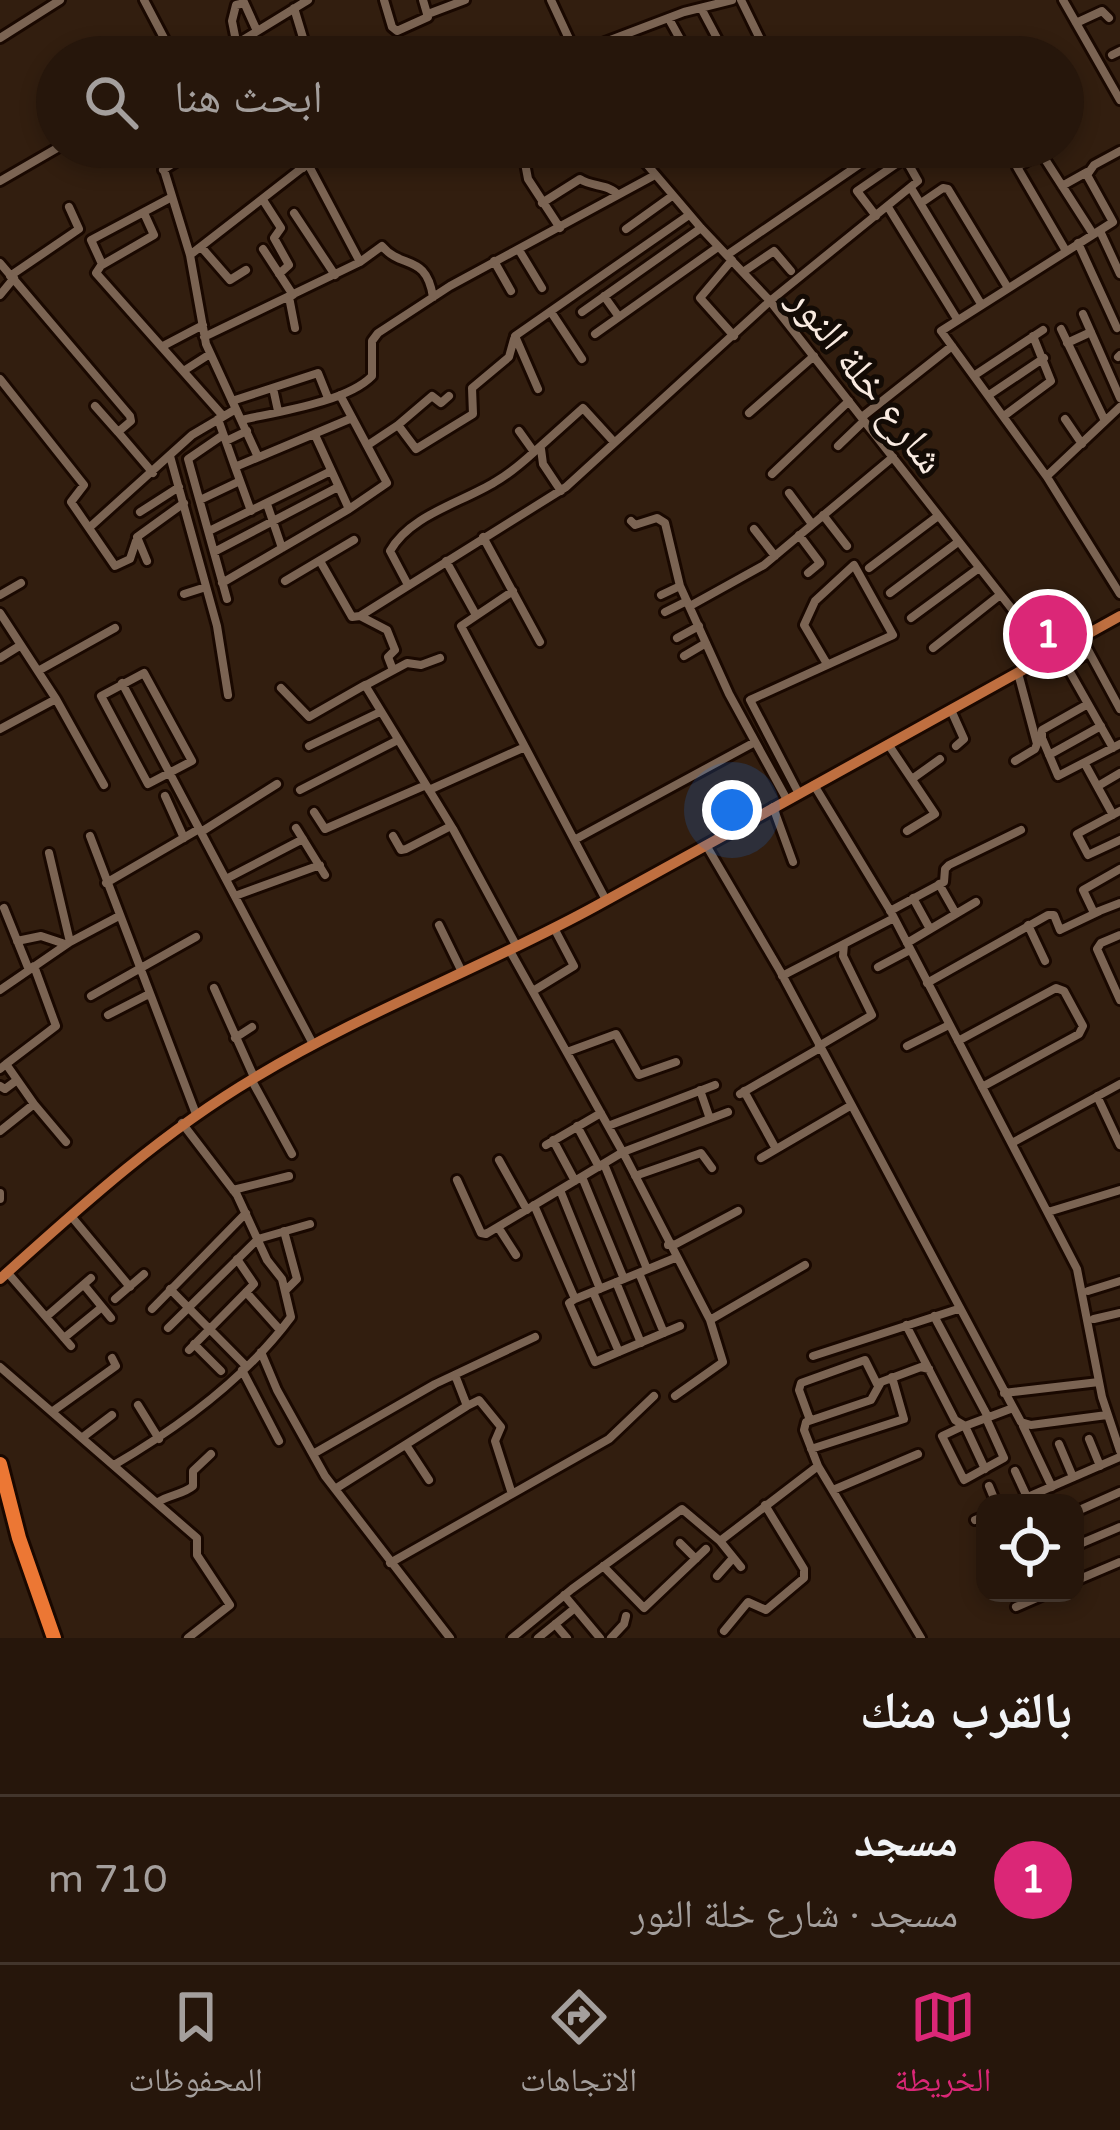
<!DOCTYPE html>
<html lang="ar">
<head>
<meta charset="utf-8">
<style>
  :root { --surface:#26160b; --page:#2e1f14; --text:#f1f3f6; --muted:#a49f9d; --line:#42352c; --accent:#db2777 }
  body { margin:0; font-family:"Varela Round","Noto Naskh Arabic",sans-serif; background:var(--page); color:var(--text); direction:rtl }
  .controls { position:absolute; right:36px; bottom:36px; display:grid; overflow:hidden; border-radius:24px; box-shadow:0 6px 18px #0003 }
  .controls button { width:108px; height:108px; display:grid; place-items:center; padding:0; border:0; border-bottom:3px solid var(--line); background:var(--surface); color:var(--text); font:60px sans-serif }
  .you { position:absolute; left:732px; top:810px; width:42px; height:42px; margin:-30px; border:9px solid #fff; border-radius:50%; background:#1a73e8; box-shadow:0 0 0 18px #1a73e833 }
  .badge { display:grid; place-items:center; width:78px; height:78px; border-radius:50%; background:var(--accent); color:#fff; font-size:39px; font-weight:700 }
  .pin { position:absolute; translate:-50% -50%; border:6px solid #fff; box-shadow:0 3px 12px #0006 }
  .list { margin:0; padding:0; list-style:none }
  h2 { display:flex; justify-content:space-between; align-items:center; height:156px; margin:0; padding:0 48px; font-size:51px }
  h2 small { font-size:39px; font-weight:400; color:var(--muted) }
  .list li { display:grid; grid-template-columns:78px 1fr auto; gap:36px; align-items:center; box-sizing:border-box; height:168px; padding:0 48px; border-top:3px solid var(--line) }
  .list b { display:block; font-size:45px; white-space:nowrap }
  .list p { margin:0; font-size:39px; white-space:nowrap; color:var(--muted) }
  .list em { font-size:39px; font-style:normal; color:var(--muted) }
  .icon { flex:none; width:66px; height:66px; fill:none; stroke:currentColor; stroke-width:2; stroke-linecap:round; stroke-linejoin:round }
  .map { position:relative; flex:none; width:1120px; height:1638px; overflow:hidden; direction:ltr }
  .search { position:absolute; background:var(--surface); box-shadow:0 6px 18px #0003; left:36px; right:36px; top:36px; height:132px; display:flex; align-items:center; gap:30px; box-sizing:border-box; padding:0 42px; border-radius:66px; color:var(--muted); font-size:45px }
  .sheet { height:324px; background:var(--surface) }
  nav { display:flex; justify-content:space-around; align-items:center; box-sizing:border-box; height:168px; border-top:3px solid var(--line); background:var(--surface); font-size:33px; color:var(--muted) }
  nav a { display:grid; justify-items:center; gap:6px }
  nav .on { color:var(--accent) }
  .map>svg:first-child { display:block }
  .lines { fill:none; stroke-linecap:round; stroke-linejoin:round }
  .minor-casing { stroke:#190800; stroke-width:14 }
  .major-casing { stroke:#190800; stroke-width:16 }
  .highway-casing { stroke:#190800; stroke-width:20 }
  .minor { stroke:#7b6453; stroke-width:8 }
  .major { stroke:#bf6f40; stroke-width:10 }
  .highway { stroke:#ec7734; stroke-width:14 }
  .labels { text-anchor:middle; stroke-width:10; stroke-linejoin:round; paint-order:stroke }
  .street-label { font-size:42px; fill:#f8eae0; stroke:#130b05 }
</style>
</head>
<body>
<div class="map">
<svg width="1120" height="1638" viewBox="0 0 1120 1638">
  <rect width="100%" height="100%" fill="#321e0f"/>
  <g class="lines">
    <defs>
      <path id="minor" d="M 144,0 L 174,57
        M 243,0 L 257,31
        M 384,0 L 392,27 L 397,31 L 428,17 L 423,0
        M 551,0 L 577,56
        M 741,0 L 762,43 L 808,57
        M 1063,0 L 1120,100
        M 294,8 L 304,41 L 310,43 L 318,57
        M 701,8 L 727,57
        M 428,14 L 465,0
        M 669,19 L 690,57
        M 1076,23 L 1102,11 L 1109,18
        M 235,36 L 232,21 L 236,5 L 244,3
        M 0,38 L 60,0
        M 93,47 L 103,57
        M 576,53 L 684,12 L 732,0
        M 1112,55 L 1120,51
        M 215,57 L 308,0
        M 54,72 L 57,77
        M 157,147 L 190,255 L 206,344 L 258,457
        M 210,147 L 215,155 L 231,147
        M 255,147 L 279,149 L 303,168
        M 522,147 L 528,179 L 560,228
        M 632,147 L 701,228 L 770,301 L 1048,655
        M 1050,147 L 1017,167 L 1066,251
        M 1120,151 L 1094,165 L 1087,175 L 1113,222 L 941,331 L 1047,477 L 1120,594
        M 1041,153 L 1093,234
        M 163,170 L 199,147
        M 0,181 L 59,147
        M 1062,186 L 1087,172
        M 911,188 L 981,304
        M 172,197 L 91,240 L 102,264 L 96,273 L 223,416
        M 263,200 L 281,228 L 274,238 L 289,265 L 279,274
        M 542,203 L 580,179 C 592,187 609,184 618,195
        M 921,203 L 943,188 L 948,189 L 1008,288
        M 888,207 L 957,319
        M 294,213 L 335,275
        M 626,229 L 672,196
        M 1100,231 L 1120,274
        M 1078,243 L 1117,328
        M 202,248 L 230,280 L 246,270
        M 263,249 L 293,295
        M 519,250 L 542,288
        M 190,255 L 329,147
        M 727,255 L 885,147
        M 732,260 L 700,298 L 734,336
        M 494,261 L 511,291
        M 360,262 L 382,246 C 402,270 426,253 433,297
        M 0,263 L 130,416 L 131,421 L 118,432 L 153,473
        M 102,265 L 154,235 L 144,213
        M 743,272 L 774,251 L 791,271
        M 10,276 L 79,229 L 69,207
        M 0,295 L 14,278
        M 604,296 L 619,317
        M 289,297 L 295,328
        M 551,312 L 582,359
        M 582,312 L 701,228
        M 1083,314 L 1120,398
        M 1061,329 L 1105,421
        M 595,334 L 718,247
        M 204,337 L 360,262 L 308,164
        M 1067,343 L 1091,332
        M 163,346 L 203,325
        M 1118,357 L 1120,355
        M 185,370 L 210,354
        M 975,375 L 1043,330
        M 0,379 L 84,485 L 71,502 L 115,566 L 130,559 L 136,541
        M 273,388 L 278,411
        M 538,389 L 515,336 L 689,215
        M 340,395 L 387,483 L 349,509
        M 989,395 L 1044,358
        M 232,401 L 318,373 L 328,398
        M 95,406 L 118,432
        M 749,413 L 814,356
        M 1004,416 L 1051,381 L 1033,336
        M 862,417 L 952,346
        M 218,419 L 235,467
        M 1065,419 L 1082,444
        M 241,420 C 277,412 347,402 372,376 L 372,341 L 378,333 L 450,286 L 655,175
        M 398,425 L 432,396 L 441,403 L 449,396
        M 223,435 L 188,459 L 227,599
        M 226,441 L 247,431
        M 368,445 L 398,425 L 416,449 L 473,414 L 472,388 L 509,357 L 514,339
        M 838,446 L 864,421
        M 541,449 L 543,464 L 561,491
        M 534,452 L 583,408 L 614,442
        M 170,456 L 217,626 L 228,695
        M 772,474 L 849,401
        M 1047,476 L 1120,407
        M 789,493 L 812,524
        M 200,500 L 240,481
        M 267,504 L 282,548
        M 251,511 L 235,467 L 352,418
        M 140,512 L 179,487
        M 823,515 L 847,546
        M 631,521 L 635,525 L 657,518 L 665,523 L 680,586 L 729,694 L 786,798
        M 90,527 L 192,435 L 236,409
        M 754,529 L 775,556
        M 209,531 L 331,471
        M 799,535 L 820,563 L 808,573
        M 483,537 L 540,642
        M 214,552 L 338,487
        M 147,561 L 137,537 L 184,503
        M 320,561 L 352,617 L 360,616 L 566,487 L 770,301 L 918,181 L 905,158 L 857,191 L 876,216
        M 446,561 L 476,615
        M 869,568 L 938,516
        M 285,581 L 354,540
        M 222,583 L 349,509 L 315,435
        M 408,585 L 390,551 C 410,515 461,503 495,482 C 509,474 522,463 534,452 L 519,431
        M 513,591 L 461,626 L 606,900
        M 890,593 L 958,542
        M 184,594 L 206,587
        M 0,595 L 21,583
        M 661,595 L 680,586
        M 690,606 L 764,565 L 893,457
        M 665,612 L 687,601
        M 0,613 L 56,699 L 104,785
        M 360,616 L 387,630 L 395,650 L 388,657 L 393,670
        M 911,618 L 979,568
        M 1081,637 L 1120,709
        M 677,638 L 699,626
        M 933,648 L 1000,595
        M 684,656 L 706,643
        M 0,658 L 21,645
        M 1066,665 L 1113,748
        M 38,671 L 115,628
        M 1054,672 L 1089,653
        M 144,673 L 192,761 L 148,784 L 101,696 Z
        M 122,683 L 313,1044
        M 366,685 L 407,663 L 421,665 L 440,658
        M 281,688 L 309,717 L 365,685 L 453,829 L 517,947
        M 1088,704 L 1042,730 L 1042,738 L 1058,776 L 1120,744
        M 951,710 L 964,739 L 956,746
        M 0,729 L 56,699
        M 888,744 L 935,814 L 907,831
        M 309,746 L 380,712
        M 1049,755 L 1101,726
        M 1015,761 L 1035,749 L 1037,744 L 1018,673
        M 1085,764 L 1113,815
        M 912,779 L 940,759
        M 814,785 L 891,912 L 1077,1269 L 1102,1397 L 1120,1451
        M 1098,786 L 1120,773
        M 300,790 L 398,740
        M 429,790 L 525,747
        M 798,792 L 750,700 L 893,635 L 854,565 L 815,601 L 804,625 L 827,664
        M 165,796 L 184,838
        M 773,807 L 793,862
        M 1120,811 L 1077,834 L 1088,855 L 1120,840
        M 314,812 L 325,829 L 426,785
        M 296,828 L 325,875
        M 201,832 L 277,784
        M 90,836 L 196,1114
        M 393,836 L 401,850 L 406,849 L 451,826
        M 576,839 L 755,742
        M 706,845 L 780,971 L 1021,1422 L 1031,1425 L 1107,1415
        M 49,853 L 70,942 L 119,916
        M 1120,869 L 1083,890 L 1094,913 L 1120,903
        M 226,879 L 303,839
        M 106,883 L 199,829
        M 939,884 L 956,914
        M 235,896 L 320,865
        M 913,898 L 930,929
        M 4,908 L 29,970
        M 890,911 L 944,882 L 945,869 L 949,865 L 1021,830
        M 439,925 L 462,972
        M 1028,925 L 1045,961
        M 1120,935 L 1101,943 L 1097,949 L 1120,1000
        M 17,941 L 41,936 L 65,944
        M 907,943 L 976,902
        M 510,951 L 626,1158 L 710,1320 L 805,1265
        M 878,967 L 910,950
        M 782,976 L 894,918
        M 927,983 L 1048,915 L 1054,915 L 1060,930 L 1100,911
        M 214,988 L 254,1077
        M 0,990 L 70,942
        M 533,991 L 574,966 L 554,928
        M 91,996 L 196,937
        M 108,1015 L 149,994
        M 235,1038 L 252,1027
        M 958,1041 L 1056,988 L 1064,991 L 1083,1026 L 1079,1034 L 982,1087
        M 819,1046 L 872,1015 L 843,956 L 844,944
        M 907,1046 L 949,1025
        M 567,1052 L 616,1034 L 639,1075 L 676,1062
        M 6,1064 L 56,1026 L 34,966
        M 0,1069 L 6,1064 L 34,1104
        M 251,1079 L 292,1154
        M 0,1086 L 5,1089 L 17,1080
        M 700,1090 L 710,1119
        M 744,1091 L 776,1149
        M 740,1094 L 820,1048
        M 1097,1096 L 1120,1145
        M 577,1126 L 599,1167
        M 608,1126 L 715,1085
        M 0,1131 L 34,1104 L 66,1142
        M 553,1140 L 575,1181
        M 1012,1143 L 1120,1084
        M 546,1145 L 601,1113
        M 761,1158 L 850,1106
        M 499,1160 L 527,1210
        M 604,1164 L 647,1269
        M 635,1176 L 701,1153 L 712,1168
        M 582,1177 L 624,1279
        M 457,1180 L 481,1233 L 486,1234 L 623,1152 L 728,1112
        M 233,1190 L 289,1176
        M 560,1190 L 600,1289
        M 0,1193 L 0,1199
        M 534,1205 L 575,1299 L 675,1258
        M 1048,1212 L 1120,1190
        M 71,1216 L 130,1287
        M 498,1227 L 516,1255
        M 284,1231 L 297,1279 L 285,1291
        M 668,1245 L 676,1244 L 738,1211
        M 7,1272 L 71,1346
        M 639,1273 L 664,1333
        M 616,1282 L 641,1343
        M 84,1285 L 111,1318
        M 170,1289 L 246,1366
        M 1088,1291 L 1120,1281
        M 246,1292 L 280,1330
        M 593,1292 L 619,1352
        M 115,1299 L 144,1274
        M 575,1299 L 569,1303 L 595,1362 L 680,1326
        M 152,1309 L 246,1213
        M 934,1316 L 988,1417
        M 46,1317 L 91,1278
        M 1094,1319 L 1120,1313
        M 906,1325 L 955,1420 L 965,1426 L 985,1469
        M 168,1328 L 258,1239 L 310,1224
        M 64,1338 L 102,1307
        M 194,1344 L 221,1371
        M 189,1350 L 254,1284 L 237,1259
        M 261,1352 L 277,1390 L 325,1476 L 450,1638
        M 813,1356 L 958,1309
        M 0,1367 L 197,1538 L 197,1555 L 230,1605 L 188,1638
        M 242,1370 L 279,1441
        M 1004,1393 L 1099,1382
        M 675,1396 L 723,1362 L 710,1320
        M 138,1405 L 159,1439
        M 467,1406 L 479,1400 L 501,1427 L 495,1441 L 512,1494 L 609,1439 L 654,1396
        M 53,1411 L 116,1366 L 112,1358
        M 810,1420 L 799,1390 L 801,1383 L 865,1360 L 877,1384
        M 965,1426 L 1013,1408
        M 1023,1426 L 1052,1487
        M 961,1427 L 942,1436 L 964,1480 L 1004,1458 L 986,1418
        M 83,1437 L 112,1415
        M 1089,1439 L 1100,1466
        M 1059,1444 L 1073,1477
        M 406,1445 L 429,1480
        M 811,1449 L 904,1419 L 892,1377
        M 313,1454 L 435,1384 L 535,1337
        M 114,1465 C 181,1426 245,1379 291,1317 L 282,1279 L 267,1260 L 237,1195 L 182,1123
        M 818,1466 L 804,1430 L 806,1422 L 871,1400 L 881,1382 L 921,1367 L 929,1369
        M 1015,1471 L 1027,1497
        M 989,1486 L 996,1503
        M 335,1489 L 467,1406 L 455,1375
        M 833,1490 L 918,1454
        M 158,1502 C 169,1495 184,1494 193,1486 L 193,1471 L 211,1454
        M 1014,1503 L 1120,1457
        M 1075,1512 L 1120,1492
        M 975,1520 L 985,1516
        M 720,1541 L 818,1466 L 921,1638
        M 680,1543 L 696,1559
        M 1075,1546 L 1120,1527
        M 390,1563 L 512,1494
        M 603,1566 L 644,1608 L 706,1549
        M 717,1576 L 733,1558
        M 1075,1581 L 1120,1562
        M 564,1595 L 600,1638
        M 1016,1607 L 1048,1593
        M 555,1624 L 567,1638
        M 724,1631 L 748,1602 L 766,1610 L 804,1578 L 804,1569 L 765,1505
        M 512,1638 L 572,1589 L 682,1509 L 720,1541 L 741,1567
        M 538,1638 L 575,1608
        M 611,1638 L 624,1624 L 626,1616"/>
      <path id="major" d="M 0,1279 C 81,1206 161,1133 256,1077 C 365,1011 485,967 596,906 C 771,810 945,713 1120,616"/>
      <path id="highway" d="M 0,1464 L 19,1538 L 54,1638"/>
    </defs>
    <!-- minor casing -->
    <use href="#minor" class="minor-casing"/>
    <!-- major casing -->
    <use href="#major" class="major-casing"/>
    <!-- highway casing -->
    <use href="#highway" class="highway-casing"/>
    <!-- minor -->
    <use href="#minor" class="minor"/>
    <!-- major -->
    <use href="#major" class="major"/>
    <!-- highway -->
    <use href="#highway" class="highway"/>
  </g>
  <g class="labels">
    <!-- street labels -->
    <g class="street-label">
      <text transform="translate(868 379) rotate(52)" y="15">شارع خلة النور</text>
    </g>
  </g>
</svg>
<div class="controls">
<button><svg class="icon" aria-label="locate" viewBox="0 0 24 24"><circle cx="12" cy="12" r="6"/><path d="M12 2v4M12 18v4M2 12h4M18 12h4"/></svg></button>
</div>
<div class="you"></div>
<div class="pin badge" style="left:1048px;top:634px">1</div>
<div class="search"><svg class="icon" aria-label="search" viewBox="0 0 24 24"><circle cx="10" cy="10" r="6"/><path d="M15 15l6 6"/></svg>ابحث هنا</div>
</div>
<section class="sheet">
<h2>بالقرب منك<small></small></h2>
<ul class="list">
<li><span class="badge">1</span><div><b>مسجد</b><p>مسجد · شارع خلة النور</p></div><em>710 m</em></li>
</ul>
</section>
<nav>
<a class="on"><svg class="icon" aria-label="map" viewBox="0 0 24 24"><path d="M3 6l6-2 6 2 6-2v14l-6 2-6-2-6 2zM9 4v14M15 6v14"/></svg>الخريطة</a>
<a><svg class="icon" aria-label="directions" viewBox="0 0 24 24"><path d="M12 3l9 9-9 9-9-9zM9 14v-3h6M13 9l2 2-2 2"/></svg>الاتجاهات</a>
<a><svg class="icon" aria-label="saved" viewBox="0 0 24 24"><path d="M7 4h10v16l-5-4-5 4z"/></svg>المحفوظات</a>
</nav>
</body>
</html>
